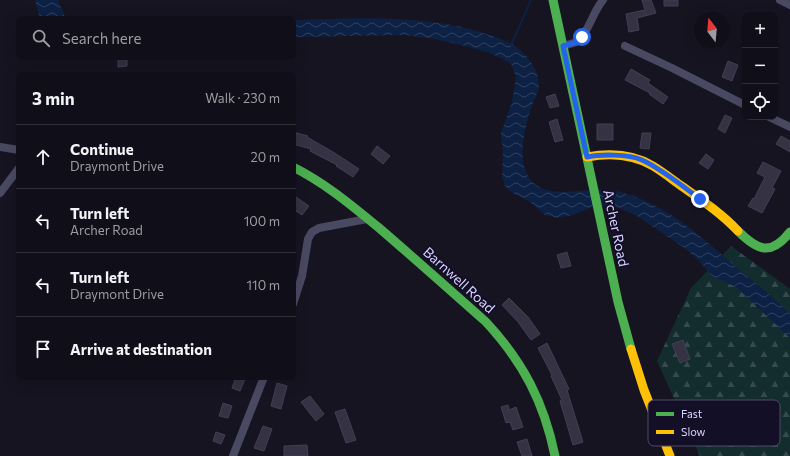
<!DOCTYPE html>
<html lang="en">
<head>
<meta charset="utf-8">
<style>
  :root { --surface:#100f19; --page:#1e1d26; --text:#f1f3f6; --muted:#9c9ca2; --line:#302f38 }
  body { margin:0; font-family:Commissioner,sans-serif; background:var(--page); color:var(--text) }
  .controls { position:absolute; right:12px; top:12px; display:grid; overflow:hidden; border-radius:8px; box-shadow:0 4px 16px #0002 }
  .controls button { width:36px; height:36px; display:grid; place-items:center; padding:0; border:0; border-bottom:1px solid var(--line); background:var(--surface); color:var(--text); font:20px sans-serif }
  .compass { position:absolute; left:694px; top:12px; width:36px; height:36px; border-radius:50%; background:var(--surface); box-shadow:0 4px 16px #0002; rotate:344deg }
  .stop { position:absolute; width:12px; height:12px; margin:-9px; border:3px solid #2563eb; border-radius:50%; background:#fff }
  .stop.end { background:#2563eb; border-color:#fff; box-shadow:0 1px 4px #0008 }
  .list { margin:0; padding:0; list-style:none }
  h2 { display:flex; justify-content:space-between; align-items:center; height:52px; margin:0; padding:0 16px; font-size:17px }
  h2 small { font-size:13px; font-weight:400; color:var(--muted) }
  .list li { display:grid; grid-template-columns:26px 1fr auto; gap:12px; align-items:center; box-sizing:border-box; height:64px; padding:0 16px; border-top:1px solid var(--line) }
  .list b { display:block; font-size:15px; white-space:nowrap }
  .list p { margin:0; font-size:13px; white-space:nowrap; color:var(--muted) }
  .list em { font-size:13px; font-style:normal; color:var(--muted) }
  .icon { flex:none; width:22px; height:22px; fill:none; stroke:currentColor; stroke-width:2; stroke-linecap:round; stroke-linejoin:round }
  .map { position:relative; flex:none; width:790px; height:456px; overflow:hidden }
  .search { position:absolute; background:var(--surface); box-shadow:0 4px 16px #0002; left:16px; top:16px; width:280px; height:44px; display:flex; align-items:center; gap:10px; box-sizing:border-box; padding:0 14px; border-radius:8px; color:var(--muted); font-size:15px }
  .panel { position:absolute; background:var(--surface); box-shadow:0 4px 16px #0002; left:16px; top:72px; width:280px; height:308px; border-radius:8px }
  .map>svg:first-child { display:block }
  .forest { fill:url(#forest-firs) }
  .water { fill:url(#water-waves) }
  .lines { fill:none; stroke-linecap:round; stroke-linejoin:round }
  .stream { stroke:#0d2144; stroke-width:2 }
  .building { fill:#343243; stroke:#433f54 }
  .street { stroke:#4a4962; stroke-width:8 }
  .fast { stroke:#4caf50; stroke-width:9 }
  .slow { stroke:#ffc107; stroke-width:9 }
  .route { stroke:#2563eb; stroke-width:5 }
  .labels { text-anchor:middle; stroke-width:4; stroke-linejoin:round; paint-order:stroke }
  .street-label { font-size:14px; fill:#d9d4ff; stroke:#130f26 }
  .key { fill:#130f26; stroke:#4e4a67; stroke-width:1 }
  .key-label { font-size:11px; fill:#d9d4ff }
</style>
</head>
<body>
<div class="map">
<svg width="790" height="456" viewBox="0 0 790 456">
  <defs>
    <pattern id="forest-firs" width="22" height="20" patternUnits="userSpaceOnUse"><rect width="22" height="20" fill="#132c2d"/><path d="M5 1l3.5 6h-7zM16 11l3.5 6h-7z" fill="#354a4c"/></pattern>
    <pattern id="water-waves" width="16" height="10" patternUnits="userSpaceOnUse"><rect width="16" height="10" fill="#0d2144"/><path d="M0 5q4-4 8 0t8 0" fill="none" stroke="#304060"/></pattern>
  </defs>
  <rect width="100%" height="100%" fill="#161421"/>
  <!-- forest -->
  <path class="forest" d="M 731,246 L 790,289 L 790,456 L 700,456 L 657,361 L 691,288 Z"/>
  <!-- water -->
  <path class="water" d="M 35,0 L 58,0 L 66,19 L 40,19 Z
    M 177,16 L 222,16 L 270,19 L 159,19 Z
    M 366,18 C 409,19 454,21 495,37 C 500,39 507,41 512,44 C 525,52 539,69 539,85 C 539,93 533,101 531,108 C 524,130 514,169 536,185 C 557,200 591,185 616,191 C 664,202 699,235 735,266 C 754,282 773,296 790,314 L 790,338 L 736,287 L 712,276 L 700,262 L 686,249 L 637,216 L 620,208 L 604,206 L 595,206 L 573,215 L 558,218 L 545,215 L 530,202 L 511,192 L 505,186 L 502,177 L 503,153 L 501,133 L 512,102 L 516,77 L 511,64 L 503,59 L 487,52 L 465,46 L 435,39 L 404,35 L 293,37 L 293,20 Z"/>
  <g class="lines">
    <!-- stream -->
    <path class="stream" d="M 511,45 L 531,0"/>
  </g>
  <!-- building -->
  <path class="building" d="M 642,0 L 651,0 L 656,13 L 637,18 L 639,30 L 629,32 L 626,14 L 645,10 Z
    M 664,0 L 678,0 L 678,6 L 664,6 Z
    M 118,57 L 127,57 L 127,66 L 118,67 Z
    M 728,61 L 738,65 L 732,81 L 722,77 Z
    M 631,69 L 650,80 L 648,83 L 668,97 L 663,104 L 649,94 L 650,93 L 625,80 Z
    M 555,94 L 559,106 L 550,108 L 546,97 Z
    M 725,115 L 732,118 L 725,133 L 718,129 Z
    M 557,119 L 563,140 L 555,142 L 549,122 Z
    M 597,124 L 613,124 L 613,140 L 597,140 Z
    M 293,132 L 308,136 L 307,137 L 333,152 L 359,169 L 353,177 L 336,166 L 337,165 L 310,151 L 311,149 L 293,144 Z
    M 642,133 L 651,133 L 649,149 L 640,148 Z
    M 781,136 L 790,141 L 790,152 L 776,144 Z
    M 377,146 L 390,156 L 383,164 L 371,154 Z
    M 706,154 L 714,160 L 708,169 L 699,163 Z
    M 763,162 L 781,171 L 772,188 L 775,189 L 762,213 L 748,206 L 753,198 L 754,199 L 765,177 L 757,173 Z
    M 293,195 L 309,206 L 302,215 L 293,209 Z
    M 567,252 L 571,266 L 561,268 L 557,255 Z
    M 509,298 L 528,317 L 540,334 L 531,340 L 518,322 L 502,305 Z
    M 683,340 L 690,359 L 680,363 L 672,344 Z
    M 547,343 L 569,389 L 567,390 L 583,442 L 573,445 L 560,401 L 562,400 L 551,376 L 552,375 L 538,348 Z
    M 236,377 L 245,379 L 240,391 L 232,388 Z
    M 277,383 L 287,386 L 281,409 L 271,406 Z
    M 310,396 L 324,414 L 316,421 L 301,402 Z
    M 223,403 L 232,406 L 228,418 L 219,416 Z
    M 508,405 L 509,410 L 516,407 L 523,427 L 513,430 L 510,422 L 506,423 L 501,407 Z
    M 345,409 L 356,440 L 346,443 L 335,412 Z
    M 263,426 L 272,429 L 264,451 L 254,448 Z
    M 216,432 L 225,435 L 221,444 L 213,441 Z
    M 527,439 L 532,456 L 522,456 L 517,442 Z
    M 307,445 L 308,456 L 284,456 L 284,446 Z"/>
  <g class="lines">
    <!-- street -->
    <path class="street" d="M 780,0 L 790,5
      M 563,46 L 577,42 L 580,39 C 590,28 593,12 603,0
      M 625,46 L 672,68 L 745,105
      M 769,117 L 790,127
      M 0,147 L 19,150
      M 0,193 L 19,168
      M 293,304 L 302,276 L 308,239 L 312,232 L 319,228 L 367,219
      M 233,456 L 264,377"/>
    <!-- fast -->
    <path class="fast" d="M 553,0 L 618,302 L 631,349
      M 293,167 C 325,183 351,205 378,227 C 414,258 450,290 486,322 C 523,362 544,402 555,456
      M 738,231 C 758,251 771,256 790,232"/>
    <!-- slow -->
    <path class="slow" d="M 587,157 C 609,153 633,154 653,166 C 663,172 673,180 683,187 C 703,201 722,214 738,231
      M 631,349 L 644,390 L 670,456"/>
  </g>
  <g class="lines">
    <!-- route -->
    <path class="route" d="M 582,37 L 577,42 L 563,46 L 587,157 C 601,154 628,154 642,160 C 660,168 684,187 700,199"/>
  </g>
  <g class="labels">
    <!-- street labels -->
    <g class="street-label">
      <text transform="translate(616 228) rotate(78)" y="5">Archer Road</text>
      <text transform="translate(459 280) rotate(42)" y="5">Barnwell Road</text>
    </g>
  </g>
  <!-- legend -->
  <rect x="648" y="400" width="132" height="46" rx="6" class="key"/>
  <rect x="656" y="412" width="18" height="4" fill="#4caf50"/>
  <rect x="656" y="430" width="18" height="4" fill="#ffc107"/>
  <g class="key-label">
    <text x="681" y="418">Fast</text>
    <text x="681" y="436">Slow</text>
  </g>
</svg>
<div class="controls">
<button>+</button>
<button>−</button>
<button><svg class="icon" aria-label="locate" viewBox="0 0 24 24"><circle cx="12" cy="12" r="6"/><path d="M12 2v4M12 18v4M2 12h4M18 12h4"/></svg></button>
</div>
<svg class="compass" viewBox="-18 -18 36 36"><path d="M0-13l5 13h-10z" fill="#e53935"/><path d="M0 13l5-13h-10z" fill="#9c9ca2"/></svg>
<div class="stop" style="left:582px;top:37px"></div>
<div class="stop end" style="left:700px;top:199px"></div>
<div class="search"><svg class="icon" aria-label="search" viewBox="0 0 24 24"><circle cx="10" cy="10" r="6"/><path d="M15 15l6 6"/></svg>Search here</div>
<section class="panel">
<h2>3 min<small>Walk · 230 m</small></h2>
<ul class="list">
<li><svg class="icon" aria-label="ahead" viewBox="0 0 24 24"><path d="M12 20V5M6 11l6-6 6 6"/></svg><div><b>Continue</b><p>Draymont Drive</p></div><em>20 m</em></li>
<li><svg class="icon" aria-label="left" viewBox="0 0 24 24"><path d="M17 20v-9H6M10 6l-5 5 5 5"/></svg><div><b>Turn left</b><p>Archer Road</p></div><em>100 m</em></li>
<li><svg class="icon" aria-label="left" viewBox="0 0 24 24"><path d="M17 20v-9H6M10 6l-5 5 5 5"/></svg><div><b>Turn left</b><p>Draymont Drive</p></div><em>110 m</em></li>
<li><svg class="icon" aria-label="arrive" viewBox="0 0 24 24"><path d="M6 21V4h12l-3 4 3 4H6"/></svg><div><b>Arrive at destination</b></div></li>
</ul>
</section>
</div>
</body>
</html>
